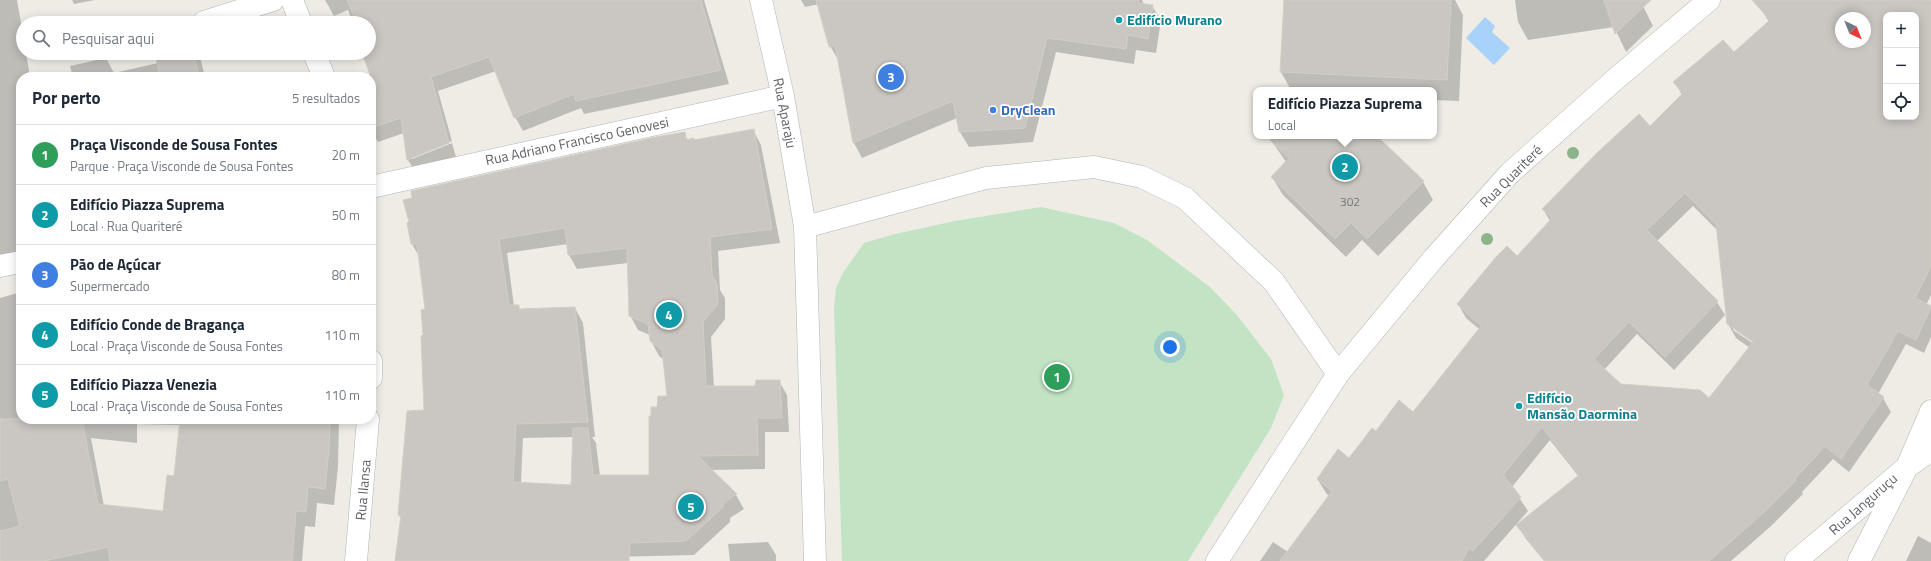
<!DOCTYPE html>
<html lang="pt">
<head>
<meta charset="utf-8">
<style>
  :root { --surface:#fff; --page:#f2f2f3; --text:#1f2937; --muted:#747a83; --line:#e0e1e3; --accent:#e04f39 }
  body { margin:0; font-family:"Titillium Web",sans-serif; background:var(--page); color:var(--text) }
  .controls { position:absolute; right:12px; top:12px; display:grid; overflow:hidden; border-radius:8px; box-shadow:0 2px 10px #0003 }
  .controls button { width:36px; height:36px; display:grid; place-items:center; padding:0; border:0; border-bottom:1px solid var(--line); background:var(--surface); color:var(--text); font:20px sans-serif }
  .compass { position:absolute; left:1835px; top:12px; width:36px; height:36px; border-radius:50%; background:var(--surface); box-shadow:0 2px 10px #0003; rotate:137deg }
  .you { position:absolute; left:1170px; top:347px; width:14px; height:14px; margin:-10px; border:3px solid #fff; border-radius:50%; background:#1a73e8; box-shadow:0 0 0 6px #1a73e833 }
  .badge { display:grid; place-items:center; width:26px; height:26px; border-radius:50%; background:var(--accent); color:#fff; font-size:13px; font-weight:700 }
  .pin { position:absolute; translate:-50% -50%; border:2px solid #fff; box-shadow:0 1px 4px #0006 }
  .popup { position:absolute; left:1253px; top:87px; width:184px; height:52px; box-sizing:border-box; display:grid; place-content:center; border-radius:8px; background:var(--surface); filter:drop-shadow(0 1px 3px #0005); font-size:13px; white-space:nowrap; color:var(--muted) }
  .popup b { font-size:15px; color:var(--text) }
  .popup::after { content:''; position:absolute; left:50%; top:100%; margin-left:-8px; border:8px solid transparent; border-top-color:var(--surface) }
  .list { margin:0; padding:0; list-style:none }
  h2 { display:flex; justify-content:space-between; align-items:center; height:52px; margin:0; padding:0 16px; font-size:17px }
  h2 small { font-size:13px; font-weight:400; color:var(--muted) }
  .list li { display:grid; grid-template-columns:26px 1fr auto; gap:12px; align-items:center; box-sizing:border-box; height:60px; padding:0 16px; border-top:1px solid var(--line) }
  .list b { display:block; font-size:15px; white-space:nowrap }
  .list p { margin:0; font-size:13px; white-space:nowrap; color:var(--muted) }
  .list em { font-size:13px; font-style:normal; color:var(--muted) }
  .icon { flex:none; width:22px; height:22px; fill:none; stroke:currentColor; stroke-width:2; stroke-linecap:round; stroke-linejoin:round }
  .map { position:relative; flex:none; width:1931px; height:561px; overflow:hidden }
  .search { position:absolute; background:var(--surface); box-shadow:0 2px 10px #0003; left:16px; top:16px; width:360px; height:44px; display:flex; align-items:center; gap:10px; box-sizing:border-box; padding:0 14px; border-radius:22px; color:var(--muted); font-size:15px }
  .panel { position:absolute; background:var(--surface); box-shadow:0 2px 10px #0003; left:16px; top:72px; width:360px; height:352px; border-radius:16px }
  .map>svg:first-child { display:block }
  .green { fill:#c2e4c4 }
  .water { fill:#a9d2fa }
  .shadow { fill:#0003; fill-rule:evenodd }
  .building { fill:#cac6c2; stroke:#d2cfc3; fill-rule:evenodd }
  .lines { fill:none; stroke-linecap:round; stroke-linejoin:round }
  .minor-casing { stroke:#b2b4b9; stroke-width:23 }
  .minor { stroke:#fff; stroke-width:22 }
  .tree { fill:#8cb38b }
  .culture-dot { fill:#0f9aa8; stroke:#fff; stroke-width:1.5 }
  .shop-dot { fill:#3f7fe0; stroke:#fff; stroke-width:1.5 }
  .labels { text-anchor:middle; stroke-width:3.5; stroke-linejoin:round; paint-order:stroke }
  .number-label { font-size:12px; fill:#78797c }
  .culture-label { font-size:14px; font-weight:bold; fill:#0d838f; stroke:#fff; text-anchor:start }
  .shop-label { font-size:14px; font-weight:bold; fill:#366cbe; stroke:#fff; text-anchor:start }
  .street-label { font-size:14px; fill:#5c5f64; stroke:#fff }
</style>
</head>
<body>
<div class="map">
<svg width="1931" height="561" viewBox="0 0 1931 561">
  <rect width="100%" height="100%" fill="#eeece5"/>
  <!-- green -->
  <path class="green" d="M 1041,207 L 1114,223 L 1147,240 L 1210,287 L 1236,314 L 1271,359 L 1284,395 L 1271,428 L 1188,561 L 842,561 L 834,309 L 836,288 L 843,273 L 864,243 L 895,234 L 955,221 Z"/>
  <!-- water -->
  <path class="water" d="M 1485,17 L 1495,26 L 1492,32 L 1510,48 L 1494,65 L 1466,38 Z"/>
  <!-- shadow -->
  <path class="shadow" d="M 0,0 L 17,0 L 23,34 L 23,53 L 26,53 L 30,77 L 21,77 L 21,254 L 0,259 Z
    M 72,0 L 95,0 L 74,4 Z
    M 325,0 L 704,0 L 729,84 L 584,114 L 581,108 L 523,131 L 515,117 L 496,71 L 438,91 L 452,141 L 412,157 L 412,159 L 452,143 L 456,157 L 416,173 L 408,160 L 404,133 L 378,142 L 371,130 L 371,77 L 366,77 L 370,75 L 363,53 L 369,53 L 369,23 L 353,23 L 348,10 L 334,16 Z
    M 801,0 L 1142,0 L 1144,4 L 1152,6 L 1161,20 L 1156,53 L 1136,50 L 1134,64 L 1056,52 L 1033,142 L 969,147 L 960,132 L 957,118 L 862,158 L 854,143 L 839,61 L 830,46 L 819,4 L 805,7 Z
    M 1285,0 L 1455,0 L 1463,15 L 1459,101 L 1434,100 L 1434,90 L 1291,90 L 1281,72 Z
    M 1515,0 L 1640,0 L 1653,26 L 1626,52 L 1614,27 L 1528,40 L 1518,22 Z
    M 1771,0 L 1931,0 L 1931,295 L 1926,305 L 1931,307 L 1931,337 L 1924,353 L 1906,344 L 1878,394 L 1883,398 L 1891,412 L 1849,472 L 1833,459 L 1802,492 L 1803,494 L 1770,527 L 1731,561 L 1544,561 L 1526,539 L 1518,526 L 1579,477 L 1550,440 L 1512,487 L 1528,511 L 1484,561 L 1260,561 L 1273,542 L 1288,552 L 1329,496 L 1326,493 L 1318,480 L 1349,459 L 1376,433 L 1413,413 L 1479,329 L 1466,318 L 1458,304 L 1517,258 L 1550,221 L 1543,209 L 1650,127 L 1682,95 L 1675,82 L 1734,54 L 1769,22 L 1761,9 ZM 1886,15 L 1916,15 L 1916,117 L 1886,117 ZM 1841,18 L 1865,18 L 1865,42 L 1841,42 ZM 1693,206 L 1718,231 L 1728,324 L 1736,338 L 1750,348 L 1709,400 L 1621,385 L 1604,370 L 1637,334 L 1674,370 L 1725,315 L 1717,302 L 1657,241 ZM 1733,327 L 1758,344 L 1757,346 L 1733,330 Z
    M 156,53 L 199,53 L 205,77 L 73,77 L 70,66 L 106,58 L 114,73 L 158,63 Z
    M 753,130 L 761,145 L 780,243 L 718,251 L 720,290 L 725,298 L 725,319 L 711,337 L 714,387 L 756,387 L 779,381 L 787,395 L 789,432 L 765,432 L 765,469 L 710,470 L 736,495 L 744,509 L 730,518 L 730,522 L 694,555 L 611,557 L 611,561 L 402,561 L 401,519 L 399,515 L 425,411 L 424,336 L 426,310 L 420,258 L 412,244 L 408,224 L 684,133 L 688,140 L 695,141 ZM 568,244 L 569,255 L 577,269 L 628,263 L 630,315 L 638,330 L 650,335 L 651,341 L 659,356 L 663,359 L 668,398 L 652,417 L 650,476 L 600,476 L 596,443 L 592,437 L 595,437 L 583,323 L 575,308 L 521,310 L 518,306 L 514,306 L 507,253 ZM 574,437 L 572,486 L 521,483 L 523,438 Z
    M 1274,136 L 1375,136 L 1423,182 L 1433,200 L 1378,256 L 1362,240 L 1346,257 L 1283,195 L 1272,177 L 1286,162 L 1271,140 Z
    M 21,292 L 21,419 L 339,419 L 338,467 L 334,505 L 317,503 L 315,527 L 305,526 L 302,561 L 0,561 L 0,298 ZM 137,424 L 181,425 L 175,477 L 164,512 L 104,506 L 91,438 L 137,443 Z
    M 1918,536 L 1931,543 L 1931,561 L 1906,561 Z
    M 768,542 L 776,555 L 776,561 L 730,561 L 728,544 Z"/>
  <!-- building -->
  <path class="building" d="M 347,0 L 701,0 L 721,70 L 576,101 L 574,94 L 514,118 L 489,57 L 431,77 L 449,143 L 407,160 L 401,118 L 371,128 L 371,77 L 362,53 L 370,53 L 369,23 L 357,23 Z
    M 816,0 L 1139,0 L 1138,3 L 1153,5 L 1148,39 L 1128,35 L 1126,49 L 1047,38 L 1025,128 L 959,132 L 953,101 L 853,143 L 835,45 L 829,47 Z
    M 1284,0 L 1451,0 L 1447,80 L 1280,72 Z
    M 1604,0 L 1651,0 L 1615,34 Z
    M 1752,0 L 1931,0 L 1931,266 L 1915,298 L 1931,306 L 1931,307 L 1916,340 L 1898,331 L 1867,385 L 1884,397 L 1841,459 L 1825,446 L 1795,479 L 1796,480 L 1762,514 L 1709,561 L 1545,561 L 1516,525 L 1579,475 L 1542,427 L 1503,475 L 1521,497 L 1473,551 L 1469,548 L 1462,561 L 1280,561 L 1332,491 L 1317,479 L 1338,449 L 1349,458 L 1372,428 L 1376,431 L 1399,400 L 1413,412 L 1481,326 L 1457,304 L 1496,257 L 1507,246 L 1517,256 L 1552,218 L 1542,209 L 1599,151 L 1639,114 L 1650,126 L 1683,93 L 1673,82 L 1723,40 L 1734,52 L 1770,20 ZM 1886,15 L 1916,15 L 1916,117 L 1886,117 ZM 1841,18 L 1865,18 L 1865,42 L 1841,42 ZM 1685,193 L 1716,224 L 1727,324 L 1753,342 L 1709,398 L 1700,390 L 1621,384 L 1594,359 L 1629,322 L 1665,357 L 1718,301 L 1647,230 Z
    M 155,53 L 194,53 L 199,77 L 160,77 Z
    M 754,129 L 772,229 L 710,237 L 712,276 L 717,283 L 718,304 L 703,322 L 706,386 L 755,386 L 756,380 L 780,380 L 782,418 L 757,418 L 758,455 L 698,456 L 737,494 L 723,503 L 723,507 L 686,541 L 630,543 L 629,561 L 395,561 L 401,515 L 398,515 L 407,411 L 424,410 L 421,336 L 423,335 L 421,310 L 425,309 L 417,244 L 411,244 L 407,223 L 409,222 L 403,200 L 412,198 L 411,191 L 656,137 L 685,132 L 686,140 L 694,138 L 694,140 ZM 565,228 L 568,255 L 627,248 L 629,316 L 648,324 L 650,341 L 662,350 L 667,396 L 658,396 L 657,407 L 651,407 L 651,416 L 649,416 L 649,475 L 593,475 L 588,428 L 573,428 L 571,485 L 513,482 L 516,424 L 588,422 L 575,307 L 519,309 L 519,305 L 509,305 L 499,239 Z
    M 1273,136 L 1377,136 L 1424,181 L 1367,239 L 1351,223 L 1335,239 L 1271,177 L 1289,158 L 1270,140 Z
    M 0,419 L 82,419 L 98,504 L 163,511 L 167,475 L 174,476 L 180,419 L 330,419 L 329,450 L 325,489 L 308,487 L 306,512 L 296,511 L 292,561 L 110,561 L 108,547 L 44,561 L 0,561 L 0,531 L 20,526 L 8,479 L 0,481 Z"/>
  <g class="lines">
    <defs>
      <path id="minor" d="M 292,0 L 301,23
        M 761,0 L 783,96 L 805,227 L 815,561
        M 204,22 L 273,0
        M 314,53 L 324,77
        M 371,187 L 783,96
        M 805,227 L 986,178 L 1094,167 L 1142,177 L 1185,198 L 1274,282 L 1338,374
        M 0,266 L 21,262
        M 371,361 L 371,378
        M 356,561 L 368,419
        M 1217,561 L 1338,374 L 1434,258 L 1510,173 L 1618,77 L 1709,0
        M 1796,561 L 1907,467 L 1931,450
        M 1859,561 L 1907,467 L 1931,411"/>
    </defs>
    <!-- minor casing -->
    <use href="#minor" class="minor-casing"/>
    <!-- minor -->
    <use href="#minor" class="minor"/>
  </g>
  <!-- trees -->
  <g class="tree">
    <circle cx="1573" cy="153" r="6"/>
    <circle cx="1487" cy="239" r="6"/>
  </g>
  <!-- markers -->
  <g class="culture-dot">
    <circle cx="1119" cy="20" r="4"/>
    <circle cx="1519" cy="406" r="4"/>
  </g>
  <circle class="shop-dot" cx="993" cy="110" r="4"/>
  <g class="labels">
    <!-- number labels -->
    <g class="number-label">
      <text x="1350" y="206">302</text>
    </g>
    <!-- culture labels -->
    <g class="culture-label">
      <text x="1127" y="25">Edifício Murano</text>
      <text x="1527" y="403">Edifício<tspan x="1527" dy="16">Mansão Daormina</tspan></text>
    </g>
    <!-- shop labels -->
    <g class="shop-label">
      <text x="1001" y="115">DryClean</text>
    </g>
    <!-- street labels -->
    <g class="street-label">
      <text transform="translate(785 113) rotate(79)" y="5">Rua Aparaju</text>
      <text transform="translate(577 141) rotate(-12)" y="5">Rua Adriano Francisco Genovesi</text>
      <text transform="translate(1511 176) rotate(-45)" y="5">Rua Quariteré</text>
      <text transform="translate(363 490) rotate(-85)" y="5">Rua Ilansa</text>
      <text transform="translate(1863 504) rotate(-41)" y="5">Rua Janguruçu</text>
    </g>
  </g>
</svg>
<div class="controls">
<button>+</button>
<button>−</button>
<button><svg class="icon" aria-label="locate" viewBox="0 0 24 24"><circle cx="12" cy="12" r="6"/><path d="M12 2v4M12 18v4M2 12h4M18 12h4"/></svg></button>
</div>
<svg class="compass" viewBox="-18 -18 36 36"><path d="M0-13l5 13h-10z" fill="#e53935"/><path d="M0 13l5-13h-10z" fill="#747a83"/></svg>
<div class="you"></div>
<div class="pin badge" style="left:1057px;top:377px;background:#2e9e5b">1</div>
<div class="pin badge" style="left:1345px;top:167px;background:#0f9aa8">2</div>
<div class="popup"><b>Edifício Piazza Suprema</b>Local</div>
<div class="pin badge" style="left:891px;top:77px;background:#3f7fe0">3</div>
<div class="pin badge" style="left:669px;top:315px;background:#0f9aa8">4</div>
<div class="pin badge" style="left:691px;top:507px;background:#0f9aa8">5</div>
<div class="search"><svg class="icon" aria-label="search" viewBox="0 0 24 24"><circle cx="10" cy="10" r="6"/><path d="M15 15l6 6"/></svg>Pesquisar aqui</div>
<section class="panel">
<h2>Por perto<small>5 resultados</small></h2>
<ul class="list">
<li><span class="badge" style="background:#2e9e5b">1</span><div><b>Praça Visconde de Sousa Fontes</b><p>Parque · Praça Visconde de Sousa Fontes</p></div><em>20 m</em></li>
<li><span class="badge" style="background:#0f9aa8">2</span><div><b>Edifício Piazza Suprema</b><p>Local · Rua Quariteré</p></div><em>50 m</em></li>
<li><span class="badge" style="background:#3f7fe0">3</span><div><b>Pão de Açúcar</b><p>Supermercado</p></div><em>80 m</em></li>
<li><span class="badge" style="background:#0f9aa8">4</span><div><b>Edifício Conde de Bragança</b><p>Local · Praça Visconde de Sousa Fontes</p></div><em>110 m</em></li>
<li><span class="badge" style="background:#0f9aa8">5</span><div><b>Edifício Piazza Venezia</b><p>Local · Praça Visconde de Sousa Fontes</p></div><em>110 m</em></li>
</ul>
</section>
</div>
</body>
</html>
